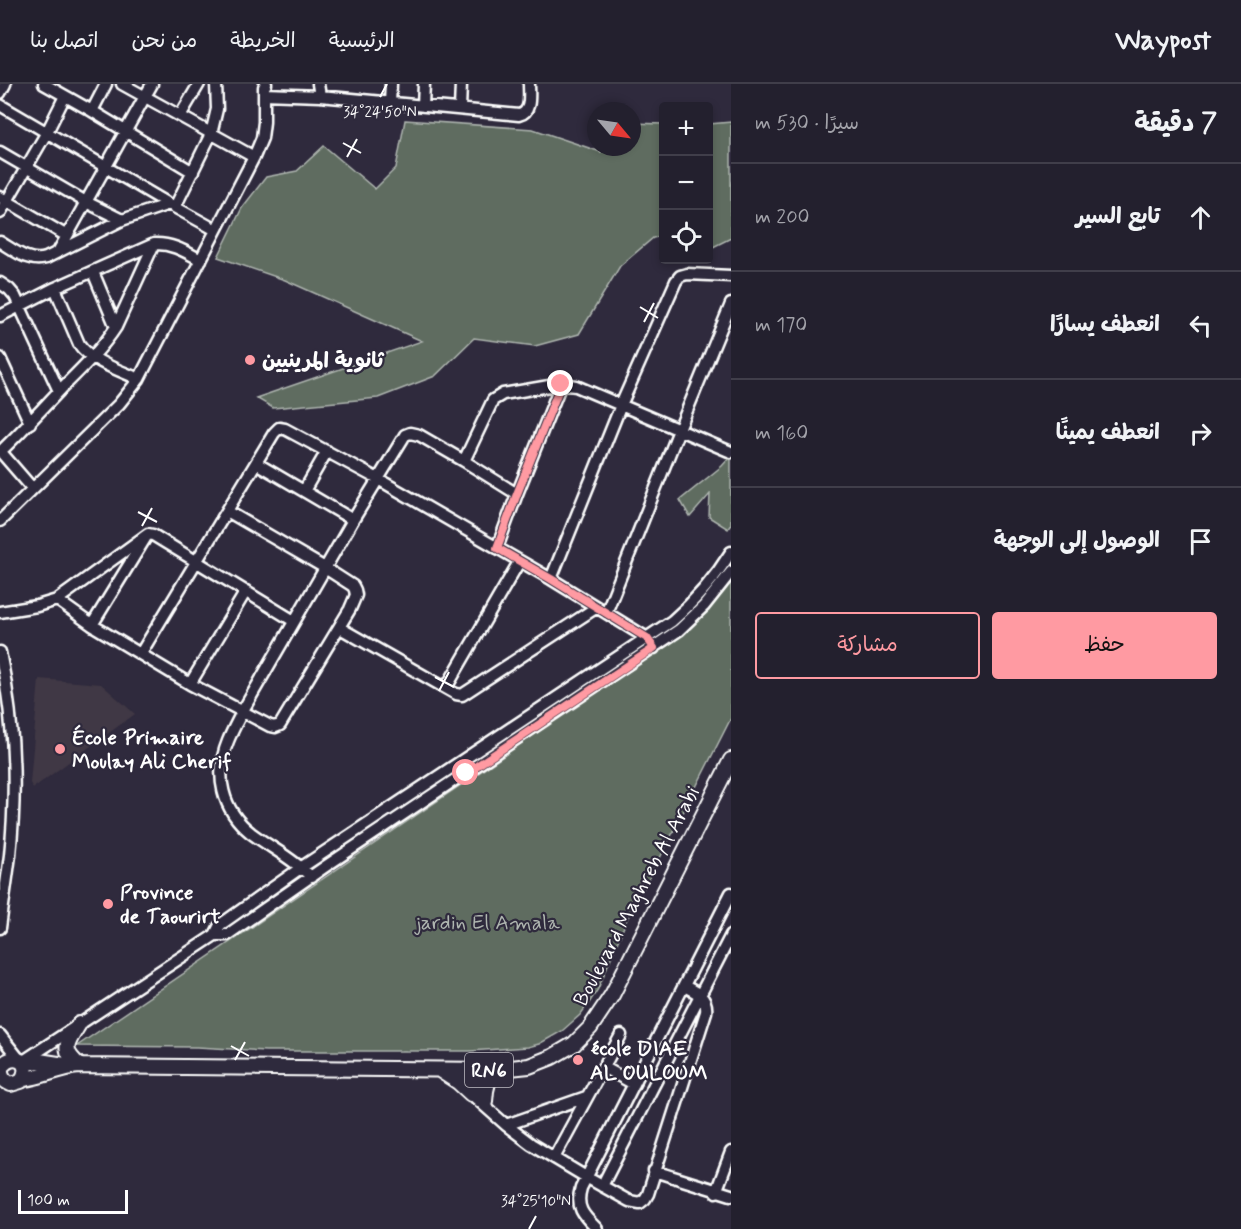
<!DOCTYPE html>
<html lang="ar">
<head>
<meta charset="utf-8">
<style>
  :root { --surface:#23202e; --page:#2b2836; --text:#f1f3f6; --muted:#a3a3aa; --line:#403e4a; --accent:#ff9aa2 }
  body { margin:0; font-family:Mynerve,"Playpen Sans Arabic",sans-serif; background:var(--page); color:var(--text); direction:rtl }
  .controls { position:absolute; right:18px; top:18px; display:grid; overflow:hidden; border-radius:6px; box-shadow:0 3px 9px #0003 }
  .controls button { width:54px; height:54px; display:grid; place-items:center; padding:0; border:0; border-bottom:2px solid var(--line); background:var(--surface); color:var(--text); font:30px sans-serif }
  .compass { position:absolute; left:587px; top:18px; width:54px; height:54px; border-radius:50%; background:var(--surface); box-shadow:0 3px 9px #0003; rotate:119deg }
  .scale { position:absolute; left:18px; bottom:15px; width:110px; box-sizing:border-box; padding-left:6px; border:3px solid #fff; border-top:0; font-size:16px; line-height:21px; white-space:nowrap; color:#fff; -webkit-text-stroke:4px #2f2a3d; paint-order:stroke }
  .stop { position:absolute; width:18px; height:18px; margin:-14px; border:4px solid #ff9aa2; border-radius:50%; background:#fff }
  .stop.end { background:#ff9aa2; border-color:#fff; box-shadow:0 2px 6px #0008 }
  .list { margin:0; padding:0; list-style:none }
  h2 { display:flex; justify-content:space-between; align-items:center; height:78px; margin:0; padding:0 24px; font-size:26px }
  h2 small { font-size:20px; font-weight:400; color:var(--muted) }
  .list li { display:grid; grid-template-columns:39px 1fr auto; gap:18px; align-items:center; box-sizing:border-box; height:108px; padding:0 24px; border-top:2px solid var(--line) }
  .list b { display:block; font-size:22px; white-space:nowrap }
  .list em { font-size:20px; font-style:normal; color:var(--muted) }
  .actions { display:flex; gap:12px; padding:18px 24px }
  .actions a { flex:1; padding:14px 0; border:2px solid var(--accent); border-radius:6px; text-align:center; font-size:21px; color:var(--accent) }
  .actions .main { background:var(--accent); color:#111 }
  .icon { flex:none; width:33px; height:33px; fill:none; stroke:currentColor; stroke-width:2; stroke-linecap:round; stroke-linejoin:round }
  .map { position:relative; flex:none; width:731px; height:1145px; overflow:hidden; direction:ltr }
  header { display:flex; align-items:center; gap:36px; box-sizing:border-box; height:84px; padding:0 30px; background:var(--surface); border-bottom:2px solid var(--line) }
  header strong { font-size:28px }
  nav { display:flex; gap:33px; margin-inline-start:auto; font-size:21px }
  main { display:flex }
  aside { flex:1; background:var(--surface) }
  .map>svg:first-child { display:block }
  .built { fill:#403844 }
  .green { fill:#5f6c61; stroke:#afb6b0; stroke-width:1.5 }
  .lines { fill:none; stroke-linecap:round; stroke-linejoin:round }
  .minor-casing { stroke:#fff; stroke-width:15 }
  .major-casing { stroke:#fff; stroke-width:18 }
  .minor { stroke:#2f2a3d; stroke-width:10 }
  .major { stroke:#2f2a3d; stroke-width:14 }
  .route { stroke:#ff9aa2; stroke-width:8 }
  .ticks { fill:none; stroke:#fff; stroke-width:2 }
  .poi-dot { fill:#ff9aa2; stroke:#2f2a3d; stroke-width:2 }
  .labels { text-anchor:middle; stroke-width:4.5; stroke-linejoin:round; paint-order:stroke }
  .shield { fill:#2f2a3d; stroke:#c1bfc5; stroke-width:1.5 }
  .shield-label { font-size:20px; font-weight:bold; fill:#fff }
  .poi-label { font-size:21px; font-weight:bold; fill:#fff; stroke:#2f2a3d; text-anchor:start }
  .street-label { font-size:21px; fill:#fff; stroke:#2f2a3d }
  .park-label { font-size:21px; fill:#afb6b0; stroke:#2f2a3d }
  .ticks-label { font-size:15px; text-anchor:middle; fill:#fff; stroke:#2f2a3d; stroke-width:4.5; stroke-linejoin:round; paint-order:stroke }
</style>
</head>
<body>
<header>
<strong>Waypost</strong>
<nav><a>الرئيسية</a><a>الخريطة</a><a>من نحن</a><a>اتصل بنا</a></nav>
</header>
<main>
<aside>
<h2>7 دقيقة<small>سيرًا · 530 m</small></h2>
<ul class="list">
<li><svg class="icon" aria-label="ahead" viewBox="0 0 24 24"><path d="M12 20V5M6 11l6-6 6 6"/></svg><div><b>تابع السير</b></div><em>200 m</em></li>
<li><svg class="icon" aria-label="left" viewBox="0 0 24 24"><path d="M17 20v-9H6M10 6l-5 5 5 5"/></svg><div><b>انعطف يسارًا</b></div><em>170 m</em></li>
<li><svg class="icon" aria-label="right" viewBox="0 0 24 24"><path d="M7 20v-9h11M14 6l5 5-5 5"/></svg><div><b>انعطف يمينًا</b></div><em>160 m</em></li>
<li><svg class="icon" aria-label="arrive" viewBox="0 0 24 24"><path d="M6 21V4h12l-3 4 3 4H6"/></svg><div><b>الوصول إلى الوجهة</b></div></li>
</ul>
<div class="actions"><a class="main">حفظ</a><a>مشاركة</a></div>
</aside>
<div class="map">
<svg width="731" height="1145" viewBox="0 0 731 1145">
  <rect width="100%" height="100%" fill="#2f2a3d"/>
  <filter id="ink" filterUnits="userSpaceOnUse"><feTurbulence type="fractalNoise" baseFrequency=".0167" numOctaves="2"/><feDisplacementMap in="SourceGraphic" scale="12" xChannelSelector="R" yChannelSelector="G"/><feConvolveMatrix kernelMatrix="1 2 1 2 8 2 1 2 1" color-interpolation-filters="sRGB"/></filter>
  <g filter="url(#ink)">
    <!-- built -->
    <path class="built" d="M 39,595 L 101,600 L 135,630 L 33,704 L 30,699 Z"/>
    <!-- green -->
    <path class="green" d="M 405,36 L 533,45 L 601,68 L 605,63 L 632,63 L 632,39 L 663,40 L 663,152 L 653,154 L 620,182 L 579,250 L 535,262 L 474,254 L 435,292 L 378,314 L 273,324 L 256,314 L 422,257 L 285,196 L 218,173 L 242,124 L 266,93 L 297,87 L 324,62 L 375,105 L 396,84 Z
      M 731,38 L 731,154 L 709,165 L 709,40 Z
      M 731,372 L 731,440 L 728,445 L 709,433 L 710,410 L 690,433 L 680,416 L 722,382 Z
      M 731,492 L 731,634 L 659,776 L 627,835 L 598,905 L 589,919 L 580,931 L 562,947 L 539,960 L 528,963 L 470,967 L 266,967 L 197,963 L 77,962 L 505,671 L 662,561 Z"/>
    <g class="lines">
      <defs>
        <path id="minor" d="M 44,0 L 92,27 L 193,88
          M 122,0 L 254,73
          M 318,0 L 320,12
          M 0,9 L 5,0
          M 264,10 L 320,12 L 519,31 C 532,28 529,11 529,0
          M 390,19 L 391,0
          M 0,21 L 169,120 L 216,146
          M 423,22 L 424,0
          M 460,25 L 461,0
          M 92,27 L 106,0
          M 180,32 L 199,0
          M 0,68 L 86,118 L 122,136
          M 0,113 L 67,152
          M 175,123 L 211,50 L 217,25 L 216,0
          M 0,129 L 47,48 L 65,12
          M 0,158 C 15,167 29,179 46,174 L 122,136 L 169,120
          M 58,168 L 152,0
          M 93,188 L 116,243
          M 0,199 L 9,205 L 15,212 L 59,307
          M 55,204 L 79,260 C 90,277 121,287 139,295
          M 0,232 L 55,204 L 154,160 C 172,159 186,168 201,176
          M 0,274 L 30,339
          M 0,367 L 32,404
          M 0,368 C 21,348 41,326 61,305 C 81,285 101,266 116,243 L 154,160
          M 464,377 L 493,316 L 503,310 L 561,300 L 576,302 L 731,368
          M 256,379 L 353,436
          M 304,407 L 327,367
          M 0,437 L 119,320 L 139,295 L 254,73 L 262,54 L 264,38 L 264,3 L 266,0
          M 497,464 L 517,410 L 561,300
          M 551,495 L 621,321 L 676,197 L 680,192 L 687,190 L 731,192
          M 57,516 L 92,541 L 190,600 L 270,642 L 275,643 L 280,641 L 350,525 L 356,511 L 355,506 L 353,502 L 325,484 L 227,427
          M 0,528 L 37,522 L 57,516 L 148,450 L 153,451 L 294,537
          M 606,529 L 679,346 L 731,220
          M 92,541 L 146,453
          M 340,544 L 456,610 L 462,611 L 597,523
          M 0,568 C 14,634 17,704 10,771 C 7,795 3,820 0,844
          M 141,569 L 274,349 L 279,344 L 285,345 L 378,395 L 551,495 L 647,554 L 654,564
          M 190,600 L 246,507
          M 446,604 L 519,478
          M 311,793 C 294,775 271,764 251,749 C 222,726 214,691 228,657 C 232,647 237,638 242,628 L 353,436 L 405,351 L 410,349 L 419,351 L 464,377 L 517,410
          M 215,851 L 227,851 L 326,782 L 679,546 L 704,522 L 731,488
          M 0,951 L 19,975
          M 22,978 L 215,851 L 220,841 L 302,783 L 672,537 C 695,517 715,494 731,468
          M 603,983 L 634,1000
          M 475,986 L 480,1005 L 485,1017
          M 465,987 L 471,1010 L 506,1041 L 531,1060 L 586,1093 L 629,1117 L 640,1119 L 645,1115 L 648,1110 L 706,928 C 708,913 696,908 684,902
          M 506,1041 L 586,1013
          M 554,1074 L 621,951
          M 654,1087 L 731,1111
          M 602,1102 L 731,851
          M 716,1108 L 731,1068
          M 597,1145 C 584,1132 575,1124 581,1104 L 731,809"/>
        <path id="major" d="M 79,940 C 67,960 60,965 80,982
          M 24,980 L 39,977 L 71,982
          M 0,985 C 12,965 35,979 21,997 L 11,1000 C 4,997 0,992 1,984
          M 441,987 L 458,998 L 471,1010
          M 24,995 C 43,993 61,983 80,982 L 491,986 L 529,982 L 552,973 L 574,960 L 590,944 L 612,911 L 731,676
          M 485,1017 L 486,1007 L 491,986"/>
      </defs>
      <!-- minor casing -->
      <use href="#minor" class="minor-casing"/>
      <!-- major casing -->
      <use href="#major" class="major-casing"/>
      <!-- minor -->
      <use href="#minor" class="minor"/>
      <!-- major -->
      <use href="#major" class="major"/>
    </g>
  </g>
  <g class="lines" filter="url(#ink)">
    <!-- route -->
    <path class="route" d="M 466,689 L 654,564 L 647,554 L 551,495 L 497,464 L 517,410 L 561,300"/>
  </g>
  <!-- ticks -->
  <path class="ticks" d="M 380,13 L 387,0M 343,59 L 361,69M 347,73 L 357,55M 640,223 L 658,234M 644,238 L 654,219M 138,428 L 157,438M 142,442 L 152,424M 435,593 L 454,603M 439,607 L 449,588M 231,962 L 249,972M 235,976 L 245,958M 529,1145 L 536,1132"/>
  <!-- markers -->
  <g class="poi-dot">
    <circle cx="250" cy="276" r="6"/>
    <circle cx="60" cy="665" r="6"/>
    <circle cx="108" cy="820" r="6"/>
    <circle cx="578" cy="976" r="6"/>
  </g>
  <g class="labels">
    <!-- shield labels -->
    <rect class="shield" x="465" y="969" width="48" height="34" rx="4.5"/>
    <g class="shield-label">
      <text x="489" y="993">RN6</text>
    </g>
    <!-- poi labels -->
    <g class="poi-label">
      <text x="262" y="283">ثانوية المرينيين</text>
      <text x="72" y="660">École Primaire<tspan x="72" dy="24">Moulay Ali Cherif</tspan></text>
      <text x="120" y="815">Province<tspan x="120" dy="24">de Taourirt</tspan></text>
      <text x="590" y="971">école DIAE<tspan x="590" dy="24">AL OULOUM</tspan></text>
    </g>
    <!-- street labels -->
    <g class="street-label">
      <text transform="translate(636 812) rotate(-62)" y="7">Boulevard Maghreb Al Arabi</text>
    </g>
    <!-- park labels -->
    <g class="park-label">
      <text x="487" y="845">jardin El Amala</text>
    </g>
  </g>
  <g class="ticks-label">
    <text x="380" y="33">34°24'50"N</text>
    <text x="536" y="1122">34°25'10"N</text>
  </g>
</svg>
<div class="controls">
<button>+</button>
<button>−</button>
<button><svg class="icon" aria-label="locate" viewBox="0 0 24 24"><circle cx="12" cy="12" r="6"/><path d="M12 2v4M12 18v4M2 12h4M18 12h4"/></svg></button>
</div>
<svg class="compass" viewBox="-18 -18 36 36"><path d="M0-13l5 13h-10z" fill="#e53935"/><path d="M0 13l5-13h-10z" fill="#a3a3aa"/></svg>
<div class="scale">100 m</div>
<div class="stop" style="left:466px;top:689px"></div>
<div class="stop end" style="left:561px;top:300px"></div>
</div>
</main>
</body>
</html>
